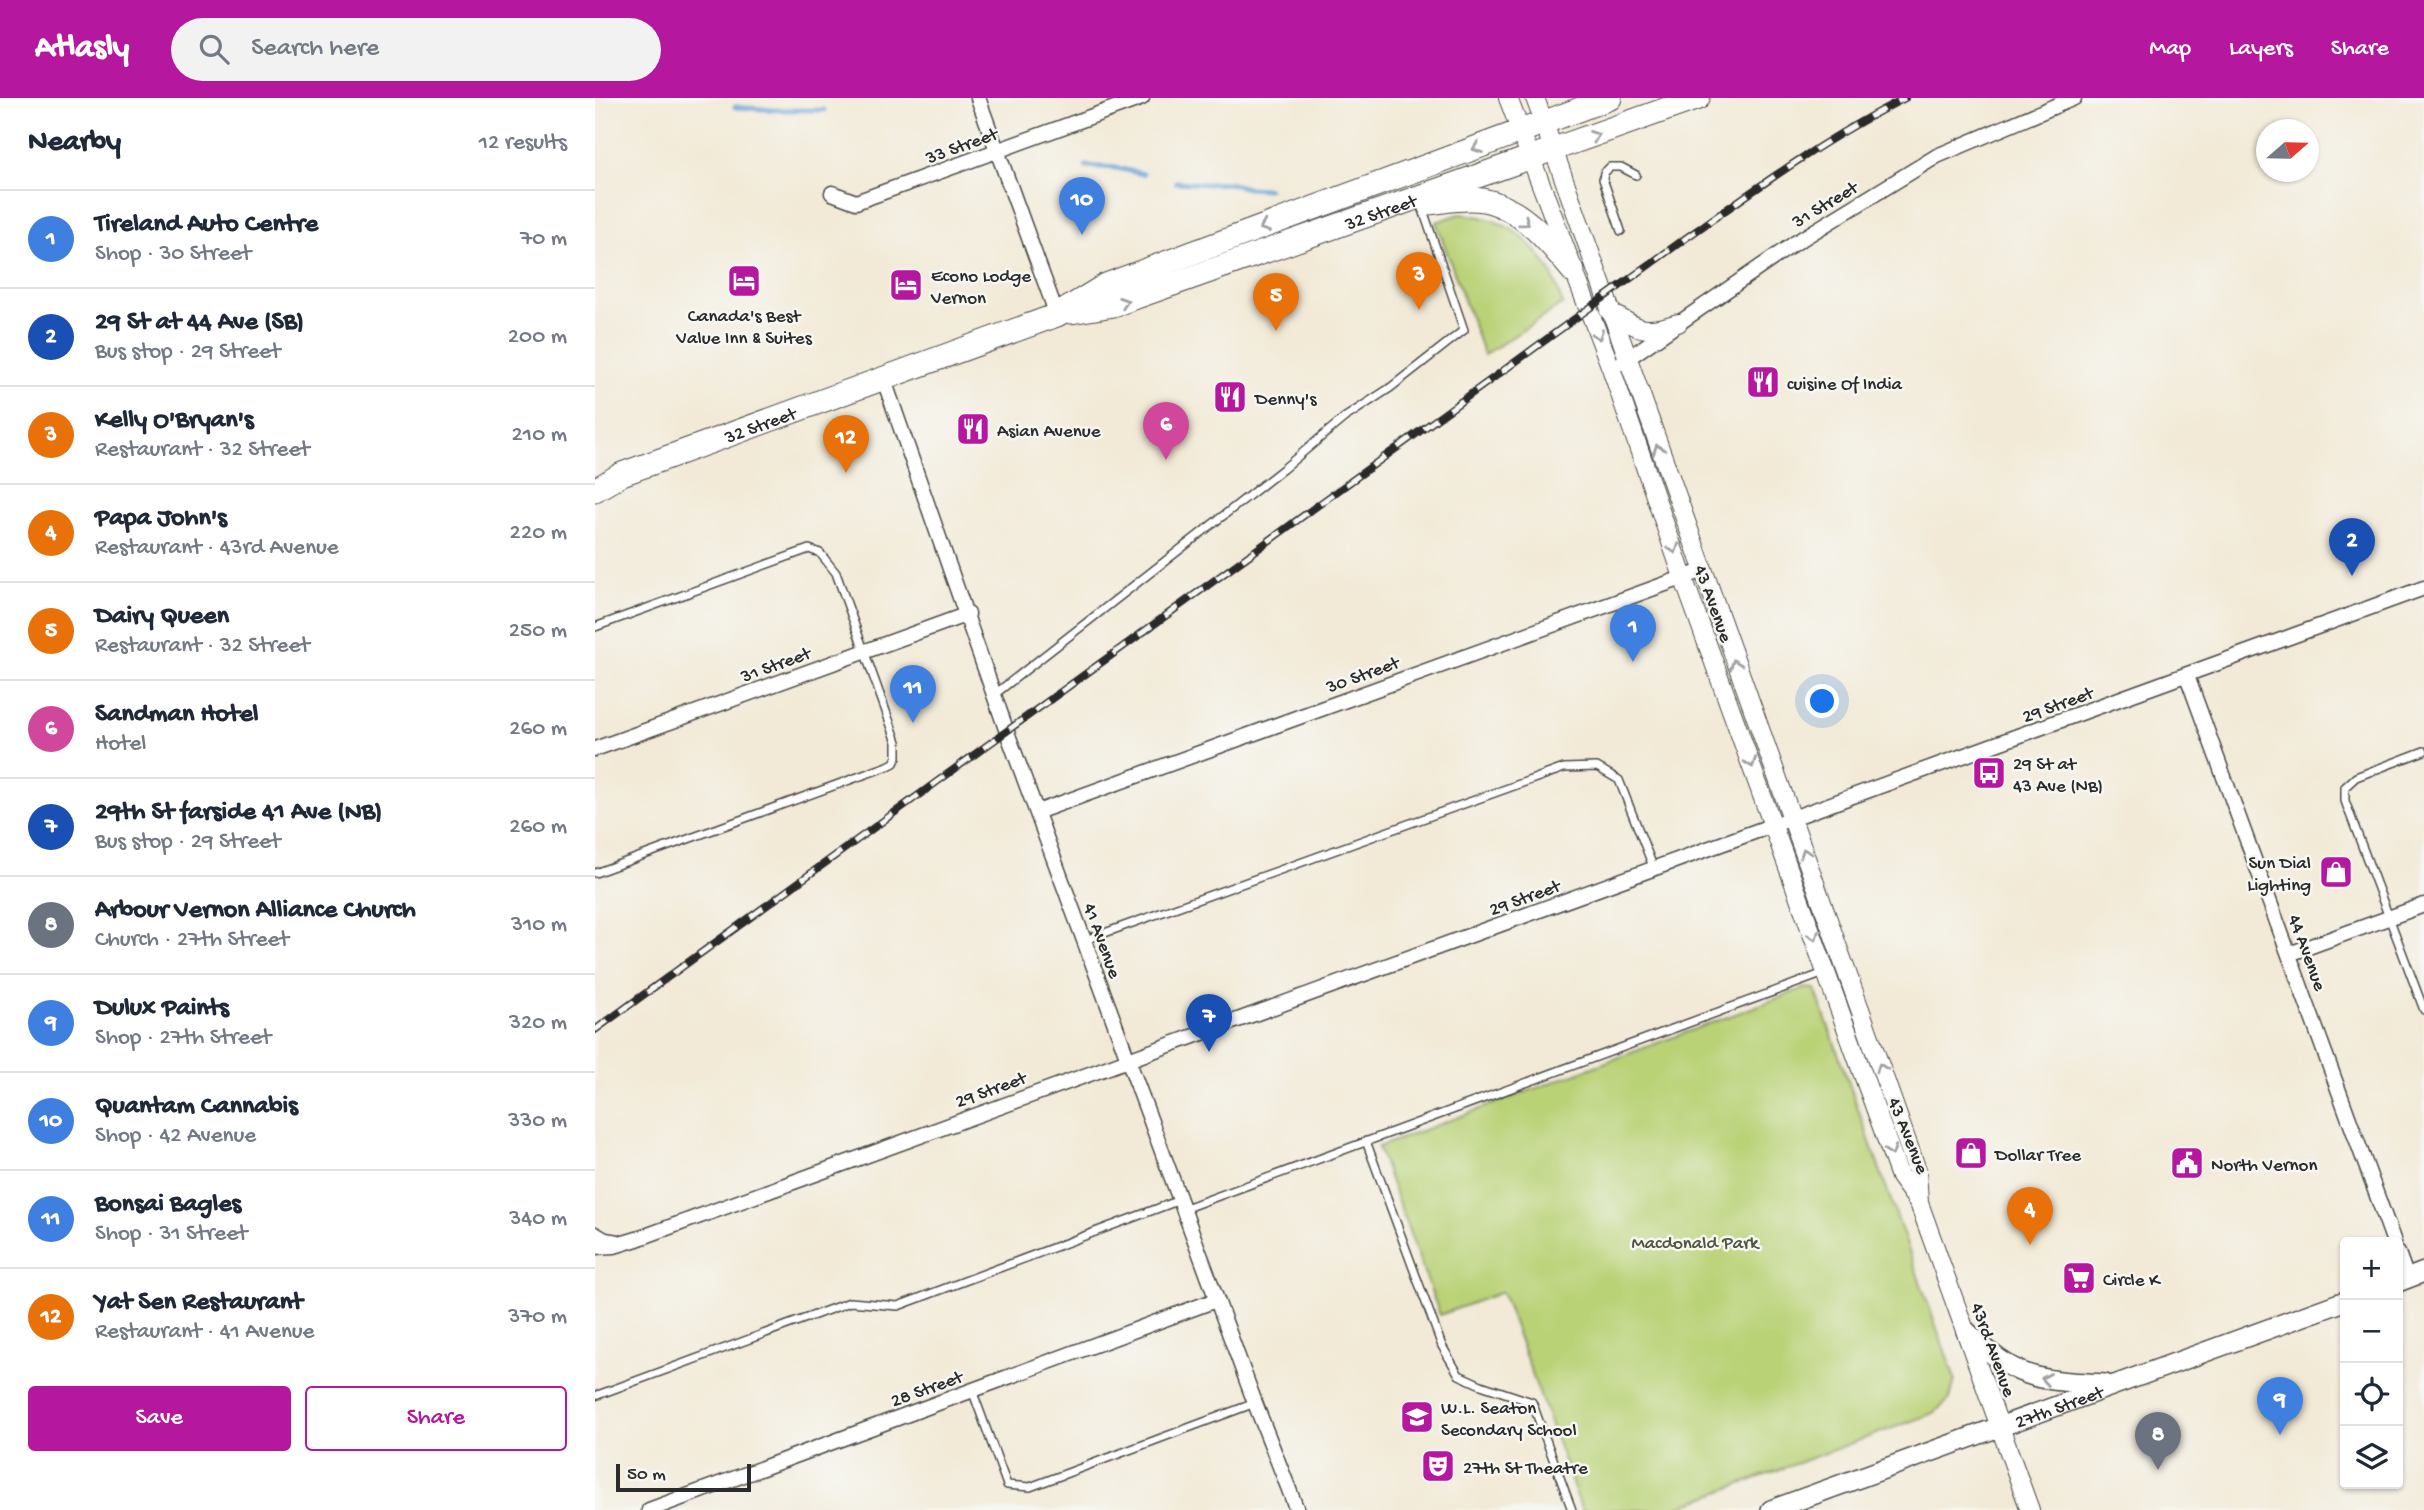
<!DOCTYPE html>
<html lang="en">
<head>
<meta charset="utf-8">
<style>
  :root { --surface:#fff; --page:#f2f2f3; --text:#1f2937; --muted:#747a83; --line:#e0e1e3; --accent:#b5179e }
  body { margin:0; font-family:"Gochi Hand",sans-serif; background:var(--page); color:var(--text) }
  .controls { position:absolute; right:21px; bottom:21px; display:grid; overflow:hidden; border-radius:7px; box-shadow:0 2px 5px #0004 }
  .controls button { width:63px; height:63px; display:grid; place-items:center; padding:0; border:0; border-bottom:2px solid var(--line); background:var(--surface); color:var(--text); font:35px sans-serif }
  .compass { position:absolute; left:1661px; top:21px; width:63px; height:63px; border-radius:50%; background:var(--surface); box-shadow:0 2px 5px #0004; rotate:70deg }
  .scale { position:absolute; left:21px; bottom:18px; width:135px; box-sizing:border-box; padding-left:7px; border:4px solid #2b2b2b; border-top:0; font-size:19px; line-height:24px; white-space:nowrap; color:#2b2b2b; -webkit-text-stroke:5px #f6f6f2; paint-order:stroke }
  .you { position:absolute; left:1228px; top:604px; width:24px; height:24px; margin:-18px; border:5px solid #fff; border-radius:50%; background:#1a73e8; box-shadow:0 0 0 10px #1a73e833 }
  .badge { display:grid; place-items:center; width:46px; height:46px; border-radius:50%; background:var(--accent); color:#fff; font-size:23px; font-weight:700 }
  .pin { position:absolute; translate:-50% -58px; filter:drop-shadow(0 2px 4px #0008) }
  .pin::after { content:''; position:absolute; top:37px; width:24px; height:21px; background:inherit; clip-path:polygon(0 0,100% 0,50% 100%) }
  .list { margin:0; padding:0; list-style:none }
  h2 { display:flex; justify-content:space-between; align-items:center; height:91px; margin:0; padding:0 28px; font-size:30px }
  h2 small { font-size:23px; font-weight:400; color:var(--muted) }
  .list li { display:grid; grid-template-columns:46px 1fr auto; gap:21px; align-items:center; box-sizing:border-box; height:98px; padding:0 28px; border-top:2px solid var(--line) }
  .list b { display:block; font-size:26px; white-space:nowrap }
  .list p { margin:0; font-size:23px; white-space:nowrap; color:var(--muted) }
  .list em { font-size:23px; font-style:normal; color:var(--muted) }
  .actions { display:flex; gap:14px; padding:21px 28px }
  .actions a { flex:1; padding:16px 0; border:2px solid var(--accent); border-radius:7px; text-align:center; font-size:24px; color:var(--accent) }
  .actions .main { background:var(--accent); color:#fff }
  .icon { flex:none; width:38px; height:38px; fill:none; stroke:currentColor; stroke-width:2; stroke-linecap:round; stroke-linejoin:round }
  .map { position:relative; flex:none; width:1829px; height:1412px; overflow:hidden }
  header { display:flex; align-items:center; gap:42px; box-sizing:border-box; height:98px; padding:0 35px; background:var(--accent); color:#fff }
  header strong { font-size:33px }
  nav { display:flex; gap:38px; margin-inline-start:auto; font-size:24px }
  .search { width:490px; height:63px; background:var(--page); display:flex; align-items:center; gap:18px; box-sizing:border-box; padding:0 24px; border-radius:38px; color:var(--muted); font-size:26px }
  main { display:flex }
  aside { flex:1; background:var(--surface) }
  .map>svg:first-child { display:block }
  .green { fill:#b9d276; stroke:#727e50; stroke-width:2 }
  .lines { fill:none; stroke-linecap:round; stroke-linejoin:round }
  .stream { stroke:#69a2d8; stroke-width:5 }
  .service-casing { stroke:#494845; stroke-width:10 }
  .minor-casing { stroke:#494845; stroke-width:17 }
  .tertiary-casing { stroke:#494845; stroke-width:20 }
  .secondary-casing { stroke:#494845; stroke-width:22 }
  .trunk-casing { stroke:#494845; stroke-width:25 }
  .service { stroke:#fff; stroke-width:7 }
  .minor { stroke:#fff; stroke-width:14 }
  .tertiary { stroke:#fff; stroke-width:18 }
  .secondary { stroke:#fff; stroke-width:19 }
  .trunk { stroke:#fff; stroke-width:23 }
  .rail-casing { stroke:#2b2b2b; stroke-width:8 }
  .rail { stroke:#f6f6f2; stroke-width:5; stroke-dasharray:16; stroke-linecap:butt }
  .oneway { stroke:#a0a0a0 }
  .labels { text-anchor:middle; stroke-width:5; stroke-linejoin:round; paint-order:stroke }
  .street-label { font-size:19px; fill:#2b2b2b; stroke:#f6f6f2 }
  .poi-label { font-size:19px; fill:#2b2b2b; stroke:#f6f6f2; text-anchor:start }
  .park-label { font-size:19px; fill:#4e553e; stroke:#f6f6f2 }
</style>
</head>
<body>
<header>
<strong>Atlasly</strong>
<div class="search"><svg class="icon" aria-label="search" viewBox="0 0 24 24"><circle cx="10" cy="10" r="6"/><path d="M15 15l6 6"/></svg>Search here</div>
<nav><a>Map</a><a>Layers</a><a>Share</a></nav>
</header>
<main>
<aside>
<h2>Nearby<small>12 results</small></h2>
<ul class="list">
<li><span class="badge" style="background:#3f7fe0">1</span><div><b>Tireland Auto Centre</b><p>Shop · 30 Street</p></div><em>70 m</em></li>
<li><span class="badge" style="background:#1a4fb4">2</span><div><b>29 St at 44 Ave (SB)</b><p>Bus stop · 29 Street</p></div><em>200 m</em></li>
<li><span class="badge" style="background:#e8710a">3</span><div><b>Kelly O'Bryan's</b><p>Restaurant · 32 Street</p></div><em>210 m</em></li>
<li><span class="badge" style="background:#e8710a">4</span><div><b>Papa John's</b><p>Restaurant · 43rd Avenue</p></div><em>220 m</em></li>
<li><span class="badge" style="background:#e8710a">5</span><div><b>Dairy Queen</b><p>Restaurant · 32 Street</p></div><em>250 m</em></li>
<li><span class="badge" style="background:#d1479c">6</span><div><b>Sandman Hotel</b><p>Hotel</p></div><em>260 m</em></li>
<li><span class="badge" style="background:#1a4fb4">7</span><div><b>29th St farside 41 Ave (NB)</b><p>Bus stop · 29 Street</p></div><em>260 m</em></li>
<li><span class="badge" style="background:#6b7280">8</span><div><b>Arbour Vernon Alliance Church</b><p>Church · 27th Street</p></div><em>310 m</em></li>
<li><span class="badge" style="background:#3f7fe0">9</span><div><b>Dulux Paints</b><p>Shop · 27th Street</p></div><em>320 m</em></li>
<li><span class="badge" style="background:#3f7fe0">10</span><div><b>Quantam Cannabis</b><p>Shop · 42 Avenue</p></div><em>330 m</em></li>
<li><span class="badge" style="background:#3f7fe0">11</span><div><b>Bonsai Bagles</b><p>Shop · 31 Street</p></div><em>340 m</em></li>
<li><span class="badge" style="background:#e8710a">12</span><div><b>Yat Sen Restaurant</b><p>Restaurant · 41 Avenue</p></div><em>370 m</em></li>
</ul>
<div class="actions"><a class="main">Save</a><a>Share</a></div>
</aside>
<div class="map">
<svg width="1829" height="1412" viewBox="0 0 1829 1412">
  <rect width="100%" height="100%" fill="#f6f6f2"/>
  <filter id="ink" filterUnits="userSpaceOnUse"><feTurbulence type="fractalNoise" baseFrequency=".0143" numOctaves="2"/><feDisplacementMap in="SourceGraphic" scale="14" xChannelSelector="R" yChannelSelector="G"/><feConvolveMatrix kernelMatrix="1 2 1 2 8 2 1 2 1" color-interpolation-filters="sRGB"/></filter>
  <filter id="wash" filterUnits="userSpaceOnUse"><feTurbulence type="fractalNoise" baseFrequency=".00686" numOctaves="4" result="noise"/><feDisplacementMap in="SourceGraphic" scale="28" xChannelSelector="R" yChannelSelector="G"/><feGaussianBlur stdDeviation="1.57" result="paint"/><feColorMatrix in="noise" values="0 0 0 0 0 0 0 0 0 0 0 0 0 0 0 0 0 1.4 0 .05"/><feComposite in="paint" operator="in"/></filter>
  <g filter="url(#wash)">
    <rect width="100%" height="100%" fill="#f2ead7"/>
    <!-- green -->
    <path class="green" d="M 865,116 C 906,119 932,136 954,171 C 960,181 963,195 968,206 L 889,257 L 841,124 Z
      M 1210,890 L 1220,891 L 1360,1281 L 1355,1301 L 1339,1315 L 1075,1412 L 987,1412 L 907,1194 L 845,1217 L 783,1049 Z"/>
    <g class="lines">
      <!-- stream -->
      <path class="stream" d="M 140,9 L 181,12 L 229,12
        M 491,68 L 522,70 L 548,76
        M 581,84 L 612,86 L 633,85 L 652,90 L 673,91"/>
    </g>
  </g>
  <g filter="url(#ink)">
    <g class="lines">
      <defs>
        <path id="service" d="M 1026,133 L 1008,81 L 1009,75 L 1015,69 L 1026,69 L 1041,77
          M 0,529 L 214,451 L 225,455 L 241,475 L 302,644 L 302,659 L 299,665 L 293,668 L 0,775
          M 400,596 L 688,371 L 749,320 L 795,290 L 869,232 L 827,109
          M 1829,653 L 1761,679 L 1750,689 L 1750,703 L 1829,912
          M 490,842 L 969,670 L 1002,669 L 1024,682 L 1059,771
          M 771,1043 L 847,1248 L 864,1277 L 886,1287 L 937,1304 L 977,1412
          M 588,1111 L 1232,874
          M 377,1292 L 412,1387 L 435,1389 L 660,1305
          M 0,1298 L 255,1204 L 303,1208 L 585,1102"/>
        <path id="minor" d="M 383,0 L 462,217
          M 237,95 L 261,104 L 547,0
          M 1026,265 L 1200,145 L 1342,58 L 1479,0
          M 289,282 L 412,634 L 660,1305 L 702,1412
          M 1592,578 L 1799,1144
          M 0,651 L 373,516
          M 442,714 L 1098,476
          M 1694,856 L 1829,807
          M 0,1136 L 10,1142 L 23,1144
          M 0,1149 L 19,1148 L 42,1141 C 637,922 1234,710 1829,490
          M 1803,1155 L 1812,1180
          M 54,1412 L 621,1202"/>
        <path id="tertiary" d="M 913,0 L 1016,270 L 1088,479 L 1305,1079 L 1324,1105 L 1435,1412
          M 940,0 C 1064,358 1196,714 1322,1072 L 1324,1105
          M 1014,213 C 1045,232 1048,236 1083,225"/>
        <g id="secondary">
          <path d="M 1803,1184 L 1829,1174"/>
          <path d="M 1371,1233 C 1423,1283 1441,1282 1510,1286"/>
          <path id="s1" d="M 1176,1412 L 1750,1203"/>
        </g>
        <g id="trunk">
          <path d="M 833,105 C 851,103 870,99 888,102 C 926,109 955,145 978,173"/>
          <path id="s2" d="M 476,214 L 519,207 L 1103,0"/>
          <path id="s3" d="M 0,392 L 27,376 L 462,217 L 511,187 L 1015,0"/>
        </g>
      </defs>
      <!-- service casing -->
      <use href="#service" class="service-casing"/>
      <!-- minor casing -->
      <use href="#minor" class="minor-casing"/>
      <!-- tertiary casing -->
      <use href="#tertiary" class="tertiary-casing"/>
      <!-- secondary casing -->
      <use href="#secondary" class="secondary-casing"/>
      <!-- trunk casing -->
      <use href="#trunk" class="trunk-casing"/>
      <!-- service -->
      <use href="#service" class="service"/>
      <!-- minor -->
      <use href="#minor" class="minor"/>
      <!-- tertiary -->
      <use href="#tertiary" class="tertiary"/>
      <!-- secondary -->
      <use href="#secondary" class="secondary"/>
      <!-- trunk -->
      <use href="#trunk" class="trunk"/>
      <defs>
        <path id="rail" d="M 0,932 L 1091,140 C 1162,90 1232,39 1310,0"/>
      </defs>
      <!-- rail casing -->
      <use href="#rail" class="rail-casing"/>
      <!-- rail -->
      <use href="#rail" class="rail"/>
    </g>
    <!-- one-way arrows -->
    <defs><path id="oneway-chevron" d="M-2-3.5L2.5 0L-2 3.5" fill="none" stroke-width="1.6" stroke-linecap="round" stroke-linejoin="round" transform="scale(1.75)"/></defs>
    <g class="oneway">
      <use href="#oneway-chevron" transform="translate(1000 38) rotate(-20)"/>
      <use href="#oneway-chevron" transform="translate(882 50) rotate(160)"/>
      <use href="#oneway-chevron" transform="translate(930 124) rotate(37)"/>
      <use href="#oneway-chevron" transform="translate(669 129) rotate(160)"/>
      <use href="#oneway-chevron" transform="translate(529 204) rotate(-19)"/>
      <use href="#oneway-chevron" transform="translate(1003 237) rotate(70)"/>
      <use href="#oneway-chevron" transform="translate(1063 351) rotate(-109)"/>
      <use href="#oneway-chevron" transform="translate(1079 451) rotate(71)"/>
      <use href="#oneway-chevron" transform="translate(1140 566) rotate(-110)"/>
      <use href="#oneway-chevron" transform="translate(1156 665) rotate(70)"/>
      <use href="#oneway-chevron" transform="translate(1210 755) rotate(-110)"/>
      <use href="#oneway-chevron" transform="translate(1219 838) rotate(70)"/>
      <use href="#oneway-chevron" transform="translate(1286 970) rotate(-110)"/>
      <use href="#oneway-chevron" transform="translate(1296 1053) rotate(71)"/>
      <use href="#oneway-chevron" transform="translate(1451 1281) rotate(-170)"/>
    </g>
  </g>
  <!-- icons -->
  <defs>
    <symbol id="hotel-square" viewBox="-11 -11 22 22"><rect x="-9" y="-9" width="18" height="18" rx="4" fill="#b5179e" stroke="#f6f6f2"/><path d="M-6-4.5h1.5V1H6V5H4.5V3h-9V5H-6ZM-4 0a1.8 1.8 0 1 1 3.6 0ZM.5 0V-2.5h3Q6-2.5 6 0Z" fill="#fff"/></symbol>
    <symbol id="restaurant-square" viewBox="-11 -11 22 22"><rect x="-9" y="-9" width="18" height="18" rx="4" fill="#b5179e" stroke="#f6f6f2"/><path d="M-5-6h1v4h1v-4h1v4h1v-4h1v5L-1.5 .5V6h-2V.5L-5-1ZM5-6V6H3V1.5H1.5Q1.5-4 5-6Z" fill="#fff"/></symbol>
    <symbol id="bus-square" viewBox="-11 -11 22 22"><rect x="-9" y="-9" width="18" height="18" rx="4" fill="#b5179e" stroke="#f6f6f2"/><path d="M-5-6H5V4H4V6H2V4H-2V6H-4V4H-5ZM-3.5-4V0h7V-4ZM-3.5 1.2v1.5H-2V1.2ZM2 1.2v1.5H3.5V1.2Z" fill="#fff"/></symbol>
    <symbol id="shop-square" viewBox="-11 -11 22 22"><rect x="-9" y="-9" width="18" height="18" rx="4" fill="#b5179e" stroke="#f6f6f2"/><path d="M-5-2.5h2.3a2.7 3.5 0 0 1 5.4 0H5L5.5 6h-11ZM-1.5-2.5h3a1.5 2.3 0 0 0-3 0Z" fill="#fff"/></symbol>
    <symbol id="civic-square" viewBox="-11 -11 22 22"><rect x="-9" y="-9" width="18" height="18" rx="4" fill="#b5179e" stroke="#f6f6f2"/><path d="M-.6-6.5H3V-4.5H.6V-3L4-1V1h2V6H-6V1h2V-1L-.6-3ZM-1.2 2.5V6h2.4V2.5Z" fill="#fff"/></symbol>
    <symbol id="supermarket-square" viewBox="-11 -11 22 22"><rect x="-9" y="-9" width="18" height="18" rx="4" fill="#b5179e" stroke="#f6f6f2"/><path d="M-6-5.5h2.5l.6 2H6L4.5 2H-2.5L-4.4-4H-6ZM-1.5 3.2a1.3 1.3 0 1 0 .1 0ZM3 3.2a1.3 1.3 0 1 0 .1 0Z" fill="#fff"/></symbol>
    <symbol id="school-square" viewBox="-11 -11 22 22"><rect x="-9" y="-9" width="18" height="18" rx="4" fill="#b5179e" stroke="#f6f6f2"/><path d="M0-5L7-2L0 1L-7-2ZM-4 1L0 2.5L4 1V4Q0 6-4 4Z" fill="#fff"/></symbol>
    <symbol id="theatre-square" viewBox="-11 -11 22 22"><rect x="-9" y="-9" width="18" height="18" rx="4" fill="#b5179e" stroke="#f6f6f2"/><path d="M-5-5.5Q0-4 5-5.5V0Q5 5 0 6Q-5 5-5 0ZM-3.3-2.5H-1v1.5H-3.3ZM1-2.5H3.3v1.5H1ZM-2.8 1Q0 5.5 2.8 1Z" fill="#fff"/></symbol>
  </defs>
  <g fill-rule="evenodd">
    <use href="#hotel-square" x="130" y="164" width="38" height="38"/>
    <use href="#hotel-square" x="292" y="168" width="38" height="38"/>
    <use href="#restaurant-square" x="1149" y="265" width="38" height="38"/>
    <use href="#restaurant-square" x="616" y="280" width="38" height="38"/>
    <use href="#restaurant-square" x="359" y="312" width="38" height="38"/>
    <use href="#bus-square" x="1375" y="656" width="38" height="38"/>
    <use href="#shop-square" x="1722" y="755" width="38" height="38"/>
    <use href="#shop-square" x="1357" y="1036" width="38" height="38"/>
    <use href="#civic-square" x="1573" y="1046" width="38" height="38"/>
    <use href="#supermarket-square" x="1465" y="1161" width="38" height="38"/>
    <use href="#school-square" x="803" y="1300" width="38" height="38"/>
    <use href="#theatre-square" x="824" y="1349" width="38" height="38"/>
  </g>
  <g class="labels">
    <!-- street labels -->
    <g class="street-label">
      <text transform="translate(366 46) rotate(-20)" y="7">33 Street</text>
      <text transform="translate(1229 105) rotate(-31)" y="7">31 Street</text>
      <text dy="7" stroke="none"><textPath href="#s2" startOffset="326">32 Street</textPath></text>
      <text dy="7" stroke="none"><textPath href="#s3" startOffset="178">32 Street</textPath></text>
      <text transform="translate(1120 505) rotate(70)" y="7">43 Avenue</text>
      <text transform="translate(180 565) rotate(-20)" y="7">31 Street</text>
      <text transform="translate(767 575) rotate(-20)" y="7">30 Street</text>
      <text transform="translate(1462 605) rotate(-20)" y="7">29 Street</text>
      <text transform="translate(929 798) rotate(-20)" y="7">29 Street</text>
      <text transform="translate(509 842) rotate(70)" y="7">41 Avenue</text>
      <text transform="translate(1714 854) rotate(70)" y="7">44 Avenue</text>
      <text transform="translate(395 990) rotate(-20)" y="7">29 Street</text>
      <text transform="translate(1315 1037) rotate(68)" y="7">43 Avenue</text>
      <text transform="translate(1400 1251) rotate(70)" y="7">43rd Avenue</text>
      <text transform="translate(331 1289) rotate(-20)" y="7">28 Street</text>
      <text dy="7" stroke="none"><textPath href="#s1" startOffset="306">27th Street</textPath></text>
    </g>
    <!-- poi labels -->
    <g class="poi-label">
      <text x="336" y="183">Econo Lodge<tspan x="336" dy="22">Vernon</tspan></text>
      <text x="149" y="223" text-anchor="middle">Canada's Best<tspan x="149" dy="22">Value Inn &amp; Suites</tspan></text>
      <text x="1192" y="291">cuisine Of India</text>
      <text x="660" y="306">Denny's</text>
      <text x="402" y="338">Asian Avenue</text>
      <text x="1418" y="671">29 St at<tspan x="1418" dy="22">43 Ave (NB)</tspan></text>
      <text x="1716" y="770" text-anchor="end">Sun Dial<tspan x="1716" dy="22">Lighting</tspan></text>
      <text x="1400" y="1062">Dollar Tree</text>
      <text x="1616" y="1072">North Vernon</text>
      <text x="1508" y="1187">Circle K</text>
      <text x="846" y="1315">W.L. Seaton<tspan x="846" dy="22">Secondary School</tspan></text>
      <text x="868" y="1375">27th St Theatre</text>
    </g>
    <!-- park labels -->
    <g class="park-label">
      <text x="1100" y="1150">Macdonald Park</text>
    </g>
  </g>
</svg>
<div class="controls">
<button>+</button>
<button>−</button>
<button><svg class="icon" aria-label="locate" viewBox="0 0 24 24"><circle cx="12" cy="12" r="6"/><path d="M12 2v4M12 18v4M2 12h4M18 12h4"/></svg></button>
<button><svg class="icon" aria-label="layers" viewBox="0 0 24 24"><path d="M12 4l9 5-9 5-9-5zM3 14l9 5 9-5"/></svg></button>
</div>
<svg class="compass" viewBox="-18 -18 36 36"><path d="M0-13l5 13h-10z" fill="#e53935"/><path d="M0 13l5-13h-10z" fill="#747a83"/></svg>
<div class="scale">50 m</div>
<div class="you"></div>
<div class="pin badge" style="left:1038px;top:564px;background:#3f7fe0">1</div>
<div class="pin badge" style="left:1757px;top:478px;background:#1a4fb4">2</div>
<div class="pin badge" style="left:824px;top:212px;background:#e8710a">3</div>
<div class="pin badge" style="left:1435px;top:1147px;background:#e8710a">4</div>
<div class="pin badge" style="left:681px;top:233px;background:#e8710a">5</div>
<div class="pin badge" style="left:571px;top:362px;background:#d1479c">6</div>
<div class="pin badge" style="left:614px;top:954px;background:#1a4fb4">7</div>
<div class="pin badge" style="left:1563px;top:1372px;background:#6b7280">8</div>
<div class="pin badge" style="left:1685px;top:1337px;background:#3f7fe0">9</div>
<div class="pin badge" style="left:487px;top:137px;background:#3f7fe0">10</div>
<div class="pin badge" style="left:318px;top:625px;background:#3f7fe0">11</div>
<div class="pin badge" style="left:251px;top:375px;background:#e8710a">12</div>
</div>
</main>
</body>
</html>
